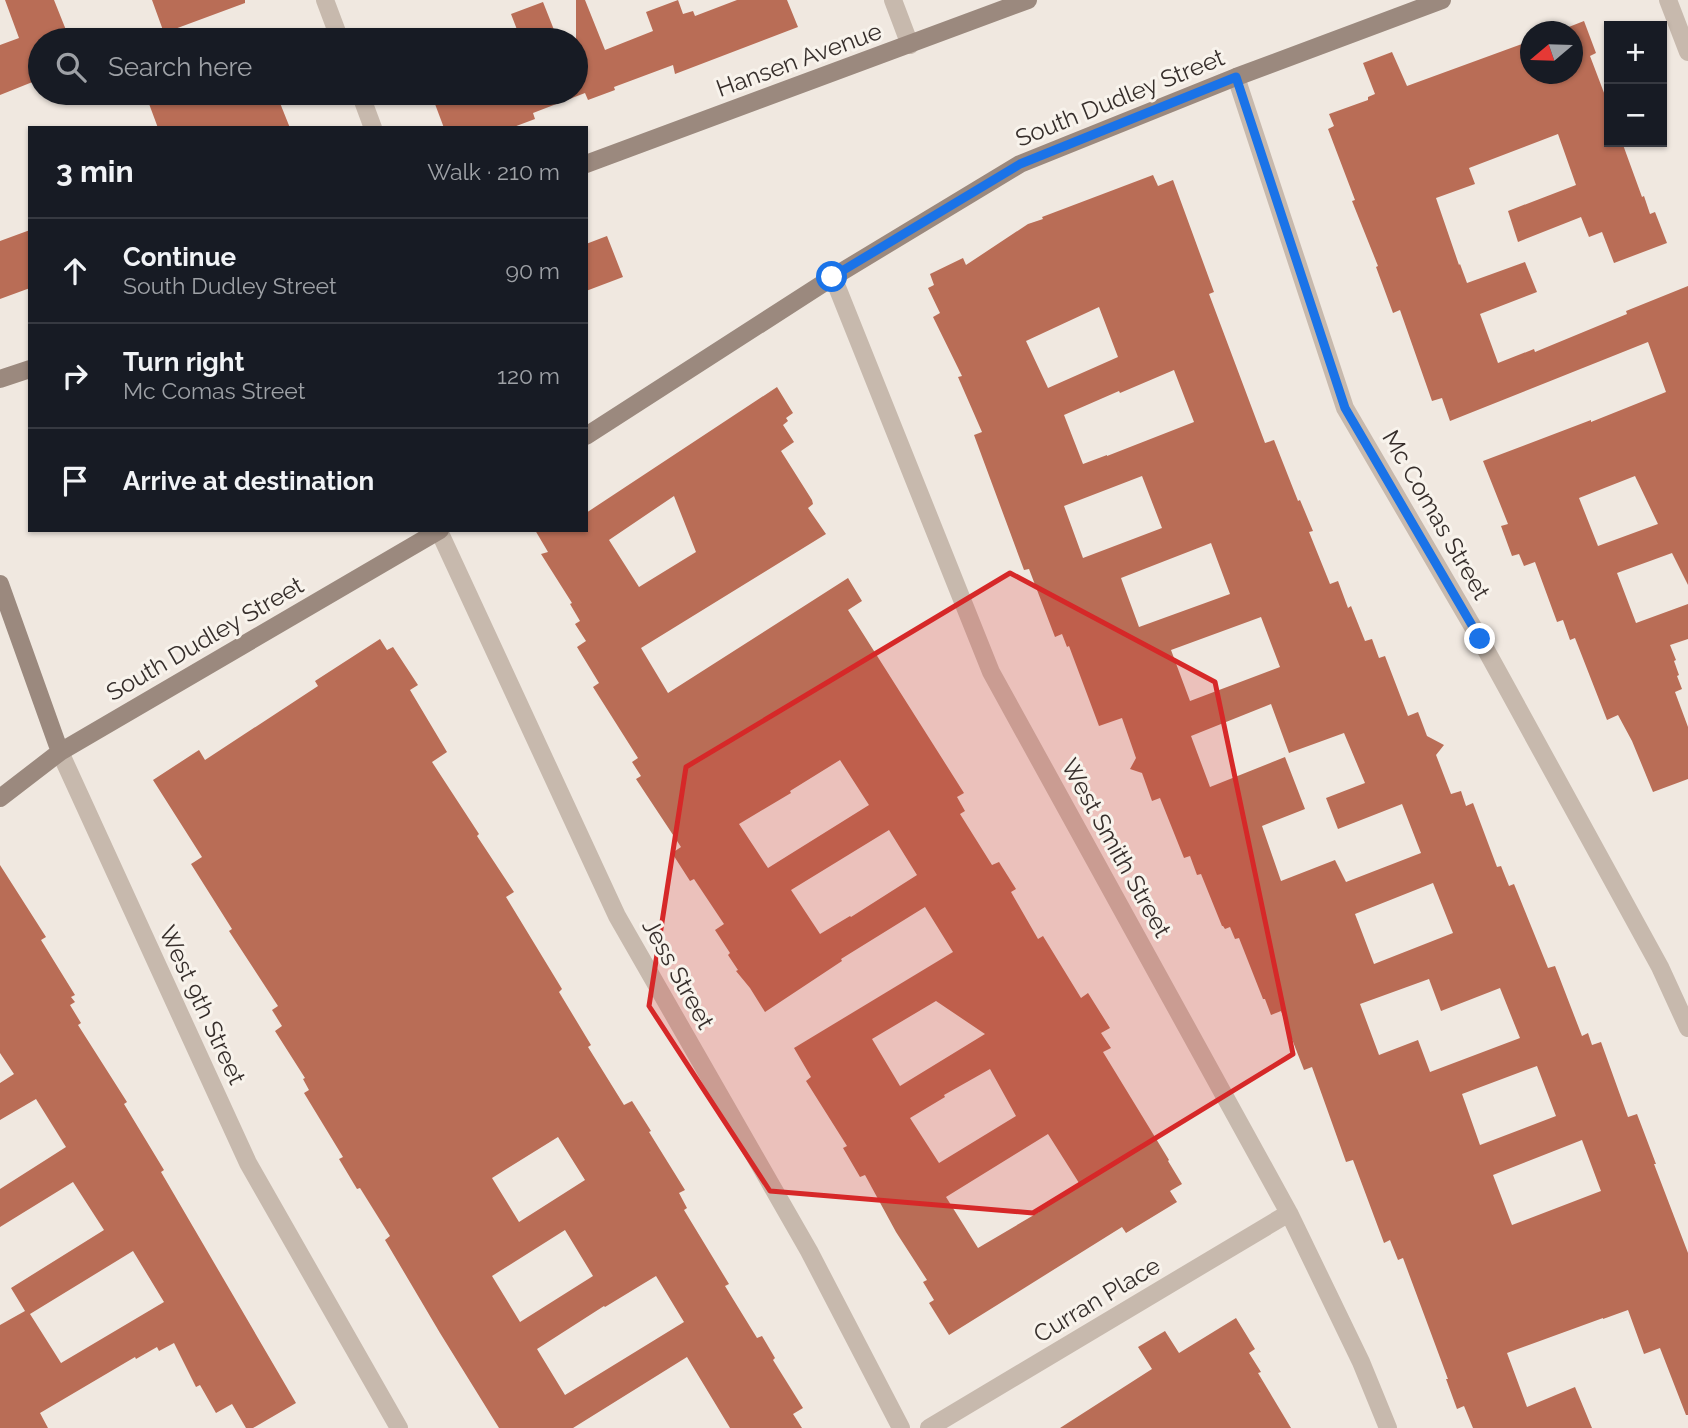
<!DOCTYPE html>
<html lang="en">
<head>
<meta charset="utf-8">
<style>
  :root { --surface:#171b24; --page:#20242c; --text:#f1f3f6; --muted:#9ea1a6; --line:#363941 }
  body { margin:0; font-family:Raleway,sans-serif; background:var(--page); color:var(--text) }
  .controls { position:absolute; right:21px; top:21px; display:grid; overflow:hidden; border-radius:0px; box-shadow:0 2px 5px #0004 }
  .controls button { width:63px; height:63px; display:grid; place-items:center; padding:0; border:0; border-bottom:2px solid var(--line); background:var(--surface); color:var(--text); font:35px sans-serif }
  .compass { position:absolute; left:1520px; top:21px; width:63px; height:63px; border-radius:50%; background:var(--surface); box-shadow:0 2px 5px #0004; rotate:251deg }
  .stop { position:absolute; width:21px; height:21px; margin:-16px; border:5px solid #1a73e8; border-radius:50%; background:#fff }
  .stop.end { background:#1a73e8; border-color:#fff; box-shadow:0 2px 7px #0008 }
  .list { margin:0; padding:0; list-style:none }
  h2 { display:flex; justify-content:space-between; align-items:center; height:91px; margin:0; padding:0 28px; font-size:30px }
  h2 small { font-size:23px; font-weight:400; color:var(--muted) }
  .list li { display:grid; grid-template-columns:46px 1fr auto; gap:21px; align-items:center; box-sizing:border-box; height:105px; padding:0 28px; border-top:2px solid var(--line) }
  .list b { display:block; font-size:26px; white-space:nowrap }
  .list p { margin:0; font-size:23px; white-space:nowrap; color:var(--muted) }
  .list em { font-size:23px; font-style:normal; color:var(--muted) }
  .icon { flex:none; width:38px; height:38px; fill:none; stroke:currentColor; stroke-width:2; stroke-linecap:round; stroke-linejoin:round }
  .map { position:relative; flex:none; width:1688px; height:1428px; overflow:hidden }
  .search { position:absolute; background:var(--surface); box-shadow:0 2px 5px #0004; left:28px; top:28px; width:560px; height:77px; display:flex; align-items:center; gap:18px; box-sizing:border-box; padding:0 24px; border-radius:38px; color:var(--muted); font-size:26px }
  .panel { position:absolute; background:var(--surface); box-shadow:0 2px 5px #0004; left:28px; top:126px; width:560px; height:406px; border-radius:0px }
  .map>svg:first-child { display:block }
  .building { fill:#b96d56; fill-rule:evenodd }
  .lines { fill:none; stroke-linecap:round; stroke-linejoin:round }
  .street { stroke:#c7b9ad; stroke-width:18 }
  .secondary { stroke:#9b897e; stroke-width:18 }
  .route { stroke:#1a73e8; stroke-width:9 }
  .marked { fill:#d62828; fill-opacity:0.2; stroke:#d62828; stroke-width:5; stroke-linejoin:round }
  .labels { text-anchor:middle; stroke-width:6; stroke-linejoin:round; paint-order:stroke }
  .street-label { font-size:24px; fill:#362e2b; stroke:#f8f3ec }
</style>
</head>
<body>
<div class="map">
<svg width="1688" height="1428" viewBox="0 0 1688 1428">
  <rect width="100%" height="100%" fill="#f0e8e0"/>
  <!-- building -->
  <path class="building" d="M 5,0 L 54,0 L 70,40 L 40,40 L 40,79 L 0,95 L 0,45 L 19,38 Z
    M 152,0 L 245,0 L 245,3 L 164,33 Z
    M 576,0 L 585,0 L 605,50 L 653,31 L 646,12 L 678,0 L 683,14 L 693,11 L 695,16 L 737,0 L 787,0 L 798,27 L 675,74 L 673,65 L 614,87 L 615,90 L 588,100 L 585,93 L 533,113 L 535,119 L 511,128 L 444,128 L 435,104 L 465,93 L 576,93 Z
    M 543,2 L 558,40 L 521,40 L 511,14 Z
    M 1584,21 L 1596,53 L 1590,56 L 1609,106 L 1609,142 L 1622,142 L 1642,197 L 1644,196 L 1650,214 L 1655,212 L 1667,243 L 1614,263 L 1602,232 L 1589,237 L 1581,217 L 1518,242 L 1508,211 L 1576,185 L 1558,134 L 1469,168 L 1475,184 L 1436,198 L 1459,265 L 1460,264 L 1467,283 L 1525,262 L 1537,292 L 1480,314 L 1498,363 L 1534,349 L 1535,352 L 1627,314 L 1626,311 L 1688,286 L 1688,585 L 1672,553 L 1617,573 L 1636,623 L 1688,604 L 1688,639 L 1670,645 L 1676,660 L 1674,661 L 1679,675 L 1677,676 L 1682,689 L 1675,692 L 1688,727 L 1688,779 L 1653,792 L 1632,741 L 1618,715 L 1607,720 L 1575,638 L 1570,640 L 1563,620 L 1557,622 L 1535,562 L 1524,566 L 1519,554 L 1512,556 L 1501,526 L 1508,524 L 1483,461 L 1591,420 L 1591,422 L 1666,392 L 1648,342 L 1450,421 L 1442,398 L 1432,401 L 1400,310 L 1393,313 L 1376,267 L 1378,266 L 1352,201 L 1355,200 L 1328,129 L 1334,126 L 1329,114 L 1368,100 L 1368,97 L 1375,94 L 1363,63 L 1392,52 L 1407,86 L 1530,41 L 1530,74 L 1572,74 L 1572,32 L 1556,32 ZM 1635,476 L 1658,524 L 1598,546 L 1579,498 Z
    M 145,93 L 276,93 L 290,128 L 158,128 Z
    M 1153,175 L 1158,186 L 1173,180 L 1214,292 L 1209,294 L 1265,443 L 1274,440 L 1298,501 L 1300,500 L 1313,531 L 1309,532 L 1330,584 L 1338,581 L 1348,608 L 1351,606 L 1365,641 L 1372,639 L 1379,658 L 1385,656 L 1408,716 L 1418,712 L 1427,736 L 1444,745 L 1436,755 L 1451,794 L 1461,791 L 1466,806 L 1473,803 L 1497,867 L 1501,866 L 1509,886 L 1514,884 L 1548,968 L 1555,966 L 1582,1036 L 1588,1033 L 1592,1045 L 1601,1042 L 1628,1117 L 1637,1114 L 1656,1164 L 1654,1164 L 1688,1253 L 1688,1415 L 1686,1415 L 1660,1348 L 1644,1354 L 1628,1310 L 1603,1319 L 1603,1318 L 1507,1353 L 1527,1407 L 1575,1387 L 1592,1428 L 1473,1428 L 1464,1406 L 1457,1409 L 1446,1379 L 1448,1379 L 1403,1258 L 1398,1260 L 1390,1240 L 1384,1243 L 1353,1160 L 1346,1162 L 1312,1067 L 1304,1070 L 1281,1011 L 1271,1015 L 1265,999 L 1263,999 L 1239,938 L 1235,939 L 1230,927 L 1225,929 L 1223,926 L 1222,926 L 1201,874 L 1197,875 L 1190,856 L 1184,858 L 1160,798 L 1152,801 L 1142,773 L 1130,769 L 1136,758 L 1122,718 L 1099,726 L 1069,646 L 1067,647 L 1062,634 L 1055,637 L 1029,569 L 1024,570 L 974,435 L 982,432 L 958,377 L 962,376 L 933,317 L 940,313 L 928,288 L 934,285 L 930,274 L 963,258 L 966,265 L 1028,224 L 1043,219 L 1042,217 ZM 1099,307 L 1118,357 L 1048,388 L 1026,341 ZM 1174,370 L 1194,422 L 1107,456 L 1107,455 L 1083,464 L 1064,415 L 1119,391 L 1120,393 ZM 1142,476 L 1162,528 L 1083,558 L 1064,506 ZM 1211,543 L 1230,594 L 1139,627 L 1121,578 ZM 1261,617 L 1280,667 L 1190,701 L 1171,650 ZM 1271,704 L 1289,753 L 1344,733 L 1365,783 L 1326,798 L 1338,829 L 1402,804 L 1421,853 L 1346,882 L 1335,860 L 1281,881 L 1262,826 L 1305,809 L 1285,757 L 1210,787 L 1191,736 ZM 1433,883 L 1453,933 L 1374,964 L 1355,914 ZM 1429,979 L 1441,1011 L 1500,988 L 1520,1038 L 1430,1072 L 1418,1040 L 1379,1055 L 1360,1004 ZM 1537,1066 L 1556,1116 L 1480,1145 L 1462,1094 ZM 1582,1140 L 1601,1191 L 1512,1225 L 1493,1175 Z
    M 30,230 L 30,288 L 0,299 L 0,241 Z
    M 607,236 L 623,277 L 586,291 L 586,244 Z
    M 777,387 L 793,413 L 786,418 L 788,421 L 783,425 L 794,442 L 781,451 L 812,500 L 813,504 L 808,508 L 826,534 L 641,648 L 668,693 L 848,578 L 862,601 L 848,610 L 964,793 L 957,797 L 965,811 L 960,814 L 992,865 L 999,862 L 1016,889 L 1011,892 L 1038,939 L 1043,936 L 1081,998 L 1088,993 L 1110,1028 L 1101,1033 L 1111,1048 L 1103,1052 L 1169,1160 L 1168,1161 L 1182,1184 L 1170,1191 L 1177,1202 L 1126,1233 L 1122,1227 L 949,1335 L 929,1303 L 934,1300 L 923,1282 L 927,1280 L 896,1232 L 865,1175 L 860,1177 L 843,1148 L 847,1146 L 806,1081 L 811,1077 L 794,1048 L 953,952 L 925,907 L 841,959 L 842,961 L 765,1012 L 750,988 L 736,971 L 738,970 L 728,955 L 730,953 L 715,930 L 724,924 L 694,879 L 690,881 L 672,853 L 681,847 L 636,779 L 641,776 L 632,762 L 638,758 L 593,687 L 599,683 L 577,647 L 586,641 L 575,624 L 580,621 L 570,604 L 572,603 L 541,554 L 548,552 L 535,530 L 586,530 L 586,513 ZM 674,496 L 696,552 L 639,587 L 609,540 ZM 840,760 L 869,805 L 768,868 L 739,824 L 791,793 L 790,791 ZM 889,830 L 917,875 L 851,917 L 850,916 L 820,934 L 791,890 ZM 936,1001 L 985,1034 L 900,1086 L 872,1039 ZM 990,1069 L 1016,1116 L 939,1163 L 910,1118 L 945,1097 L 944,1095 ZM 1048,1134 L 1079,1183 L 1037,1209 L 1039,1212 L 978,1248 L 946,1197 Z
    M 380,639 L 387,650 L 393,647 L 418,685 L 410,690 L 447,752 L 432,762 L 479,834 L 477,836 L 514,892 L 506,897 L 562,989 L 559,992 L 591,1045 L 588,1047 L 624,1105 L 632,1101 L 651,1131 L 649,1132 L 685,1190 L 679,1193 L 687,1208 L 684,1210 L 729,1284 L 725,1286 L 757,1338 L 762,1336 L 775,1358 L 773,1360 L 803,1408 L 793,1414 L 802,1428 L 730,1428 L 687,1357 L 573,1428 L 499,1428 L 440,1333 L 385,1240 L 390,1236 L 360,1188 L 357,1189 L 339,1159 L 343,1157 L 304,1093 L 309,1090 L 303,1079 L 305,1078 L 275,1031 L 282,1026 L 272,1010 L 278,1006 L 229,931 L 232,929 L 191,864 L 202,857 L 153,780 L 199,750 L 205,760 L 318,686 L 315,681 ZM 558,1137 L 585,1180 L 519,1222 L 492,1178 ZM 565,1230 L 593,1276 L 520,1322 L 492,1276 ZM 656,1276 L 684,1322 L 565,1395 L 537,1349 L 604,1306 L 605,1307 Z
    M 0,865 L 46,937 L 41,940 L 75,995 L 71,997 L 75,1002 L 70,1005 L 81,1023 L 78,1025 L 127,1102 L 124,1104 L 164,1170 L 161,1172 L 296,1403 L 253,1428 L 246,1428 L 232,1404 L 216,1413 L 200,1385 L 196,1387 L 174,1343 L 159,1351 L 157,1347 L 136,1359 L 135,1357 L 40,1413 L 48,1428 L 0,1428 L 0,1325 L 25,1311 L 11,1288 L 104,1230 L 73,1182 L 0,1227 L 0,1189 L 66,1147 L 36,1099 L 0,1120 L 0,1083 L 14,1074 L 0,1053 ZM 133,1251 L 164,1302 L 61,1363 L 30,1314 Z
    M 1236,1318 L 1255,1349 L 1249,1353 L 1261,1372 L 1258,1373 L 1291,1428 L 1060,1428 L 1152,1369 L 1138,1347 L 1165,1331 L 1179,1353 Z"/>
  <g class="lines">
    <!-- street -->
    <path class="street" d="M 325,0 L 340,40
      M 893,0 L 910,45
      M 1668,0 L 1688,52
      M 1236,77 L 1345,408 L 1480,639 L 1660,967 L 1688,1028
      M 360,93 L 373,128
      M 833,277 L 991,672 L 1289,1213 L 1361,1362 L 1388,1428
      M 439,531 L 617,916 L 809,1251 L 901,1428
      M 60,752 L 248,1163 L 399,1428
      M 929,1428 L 1289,1213"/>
    <!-- secondary -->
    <path class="secondary" d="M 586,164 L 1028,0
      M 0,379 L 30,369
      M 586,436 L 833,277 L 1020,164 L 1236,77 L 1442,0
      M 0,584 L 60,752
      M 0,798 L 60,752 L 440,530"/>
  </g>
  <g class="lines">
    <!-- route -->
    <path class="route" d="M 832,277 L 1020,164 L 1236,77 L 1345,408 L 1480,639"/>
  </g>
  <!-- marked area -->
  <path class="marked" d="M 1010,573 L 1215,682 L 1293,1054 L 1033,1213 L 770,1191 L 649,1006 L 686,767 Z"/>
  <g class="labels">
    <!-- street labels -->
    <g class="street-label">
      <text transform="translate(799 60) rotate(-20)" y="8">Hansen Avenue</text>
      <text transform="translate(1120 98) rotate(-22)" y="8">South Dudley Street</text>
      <text transform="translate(1436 515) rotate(60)" y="8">Mc Comas Street</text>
      <text transform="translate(205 639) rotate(-30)" y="8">South Dudley Street</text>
      <text transform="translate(1116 848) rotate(61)" y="8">West Smith Street</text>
      <text transform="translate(678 974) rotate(61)" y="8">Jess Street</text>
      <text transform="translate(202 1005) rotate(65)" y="8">West 9th Street</text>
      <text transform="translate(1097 1300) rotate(-31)" y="8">Curran Place</text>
    </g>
  </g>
</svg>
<div class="controls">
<button>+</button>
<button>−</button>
</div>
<svg class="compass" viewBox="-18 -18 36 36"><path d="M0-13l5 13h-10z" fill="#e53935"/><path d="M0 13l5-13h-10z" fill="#9ea1a6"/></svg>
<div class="stop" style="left:832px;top:277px"></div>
<div class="stop end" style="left:1480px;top:639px"></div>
<div class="search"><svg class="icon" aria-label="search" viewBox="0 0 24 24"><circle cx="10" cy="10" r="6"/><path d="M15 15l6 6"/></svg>Search here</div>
<section class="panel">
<h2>3 min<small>Walk · 210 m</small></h2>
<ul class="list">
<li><svg class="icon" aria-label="ahead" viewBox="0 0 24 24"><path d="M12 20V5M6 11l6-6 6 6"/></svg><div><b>Continue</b><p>South Dudley Street</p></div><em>90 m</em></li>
<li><svg class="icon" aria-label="right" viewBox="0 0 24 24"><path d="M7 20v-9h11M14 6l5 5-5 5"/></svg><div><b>Turn right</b><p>Mc Comas Street</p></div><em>120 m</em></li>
<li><svg class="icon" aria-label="arrive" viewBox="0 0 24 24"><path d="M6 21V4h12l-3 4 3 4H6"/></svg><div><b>Arrive at destination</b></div></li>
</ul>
</section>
</div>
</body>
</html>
